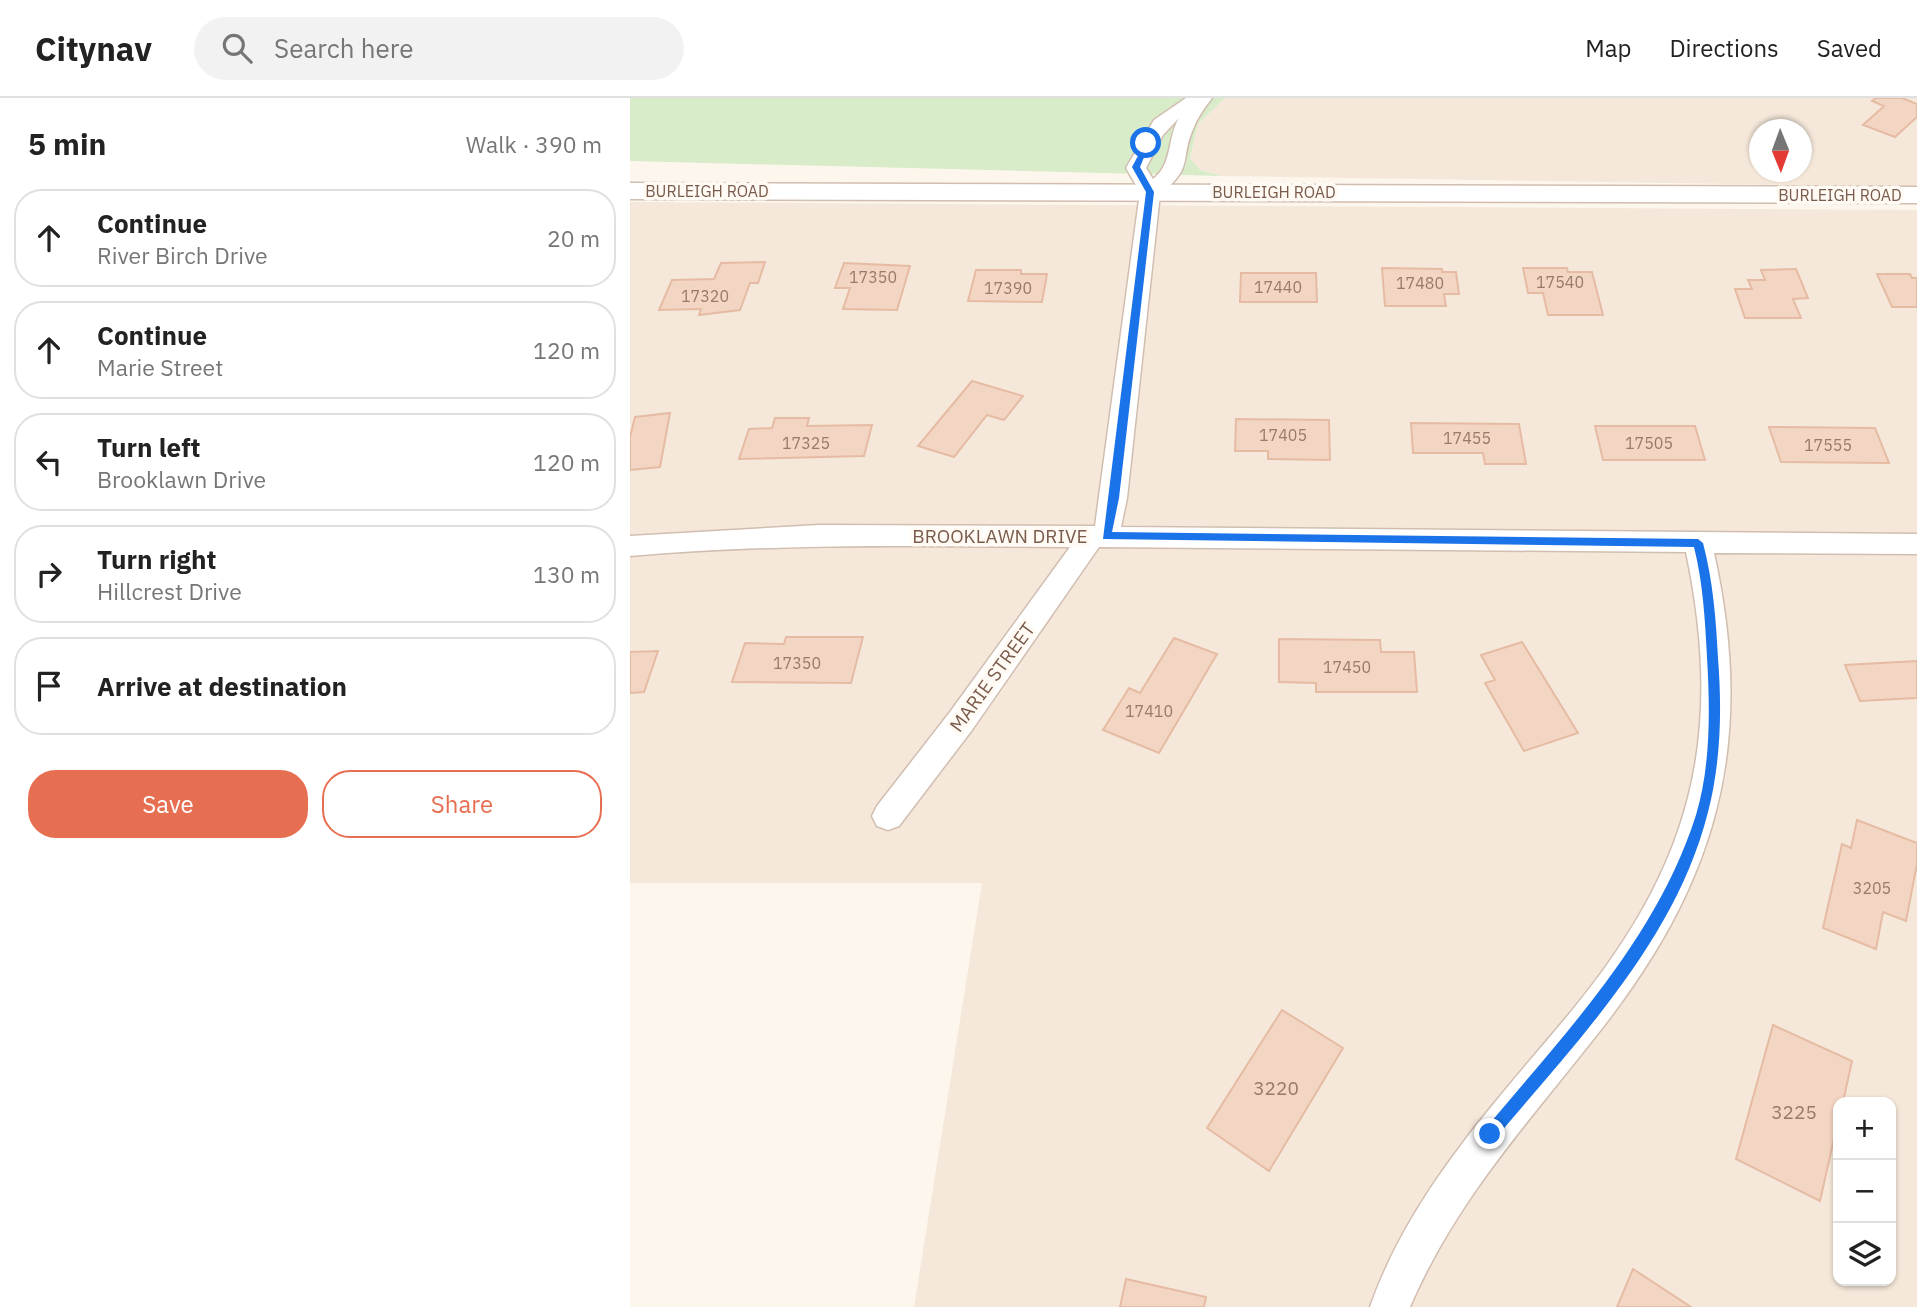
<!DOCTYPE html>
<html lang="en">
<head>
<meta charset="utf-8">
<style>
  :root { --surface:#fff; --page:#f2f2f2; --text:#222; --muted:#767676; --line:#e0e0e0; --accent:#e76f51 }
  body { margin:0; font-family:"IBM Plex Sans",sans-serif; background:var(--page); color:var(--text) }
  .controls { position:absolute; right:21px; bottom:21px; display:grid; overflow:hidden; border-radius:14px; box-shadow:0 2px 5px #0004 }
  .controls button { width:63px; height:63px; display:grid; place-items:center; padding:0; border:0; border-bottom:2px solid var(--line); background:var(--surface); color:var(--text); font:35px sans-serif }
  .compass { position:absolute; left:1119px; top:21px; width:63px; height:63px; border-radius:50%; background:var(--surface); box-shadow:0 2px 5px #0004; rotate:179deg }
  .stop { position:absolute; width:21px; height:21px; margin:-16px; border:5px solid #1a73e8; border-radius:50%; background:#fff }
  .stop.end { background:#1a73e8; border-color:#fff; box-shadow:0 2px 7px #0008 }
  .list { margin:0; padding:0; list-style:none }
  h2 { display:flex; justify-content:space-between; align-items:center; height:91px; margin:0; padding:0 28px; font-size:30px }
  h2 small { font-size:23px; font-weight:400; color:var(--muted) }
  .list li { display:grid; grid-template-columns:46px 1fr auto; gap:21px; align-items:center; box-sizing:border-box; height:98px; margin:0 14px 14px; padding:0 14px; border:2px solid var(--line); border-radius:28px }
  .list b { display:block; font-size:26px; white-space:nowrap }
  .list p { margin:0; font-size:23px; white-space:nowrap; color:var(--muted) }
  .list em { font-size:23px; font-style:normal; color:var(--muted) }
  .actions { display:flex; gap:14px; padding:21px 28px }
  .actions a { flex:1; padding:16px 0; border:2px solid var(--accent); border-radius:28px; text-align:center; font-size:24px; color:var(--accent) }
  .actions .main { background:var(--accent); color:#fff }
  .icon { flex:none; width:38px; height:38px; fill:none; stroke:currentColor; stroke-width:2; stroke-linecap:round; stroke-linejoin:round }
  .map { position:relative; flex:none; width:1287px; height:1209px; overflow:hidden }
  header { display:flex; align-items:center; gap:42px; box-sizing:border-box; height:98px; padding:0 35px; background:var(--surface); border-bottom:2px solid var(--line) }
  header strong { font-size:33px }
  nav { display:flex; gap:38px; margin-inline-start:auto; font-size:24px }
  .search { width:490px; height:63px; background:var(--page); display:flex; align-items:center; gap:18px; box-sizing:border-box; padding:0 24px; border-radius:38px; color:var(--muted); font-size:26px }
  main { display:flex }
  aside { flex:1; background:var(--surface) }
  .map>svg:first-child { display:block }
  .residential { fill:#f5e8da; fill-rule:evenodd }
  .green { fill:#d8ecc9 }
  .building { fill:#f3d5c3; stroke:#e6bba3; stroke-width:2 }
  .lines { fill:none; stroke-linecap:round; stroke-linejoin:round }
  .minor-casing { stroke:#d1beb0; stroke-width:3 }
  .tertiary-casing { stroke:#d1beb0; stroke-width:3 }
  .minor { fill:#fff; fill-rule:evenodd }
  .tertiary { fill:#fff; fill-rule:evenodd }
  .route { fill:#1a73e8 }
  .labels { text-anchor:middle; stroke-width:7; stroke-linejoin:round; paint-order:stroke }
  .far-street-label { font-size:16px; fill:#7a5c4d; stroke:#fffaf3 }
  .number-label { font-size:16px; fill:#987a6a }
  .street-label { font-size:19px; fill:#7a5c4d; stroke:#fffaf3 }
  .near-number-label { font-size:19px; fill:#987a6a }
</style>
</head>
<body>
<header>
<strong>Citynav</strong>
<div class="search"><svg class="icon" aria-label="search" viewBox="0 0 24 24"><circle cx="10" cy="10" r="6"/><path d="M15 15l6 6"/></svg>Search here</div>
<nav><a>Map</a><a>Directions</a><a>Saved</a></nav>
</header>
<main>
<aside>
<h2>5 min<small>Walk · 390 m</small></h2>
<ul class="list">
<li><svg class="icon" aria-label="ahead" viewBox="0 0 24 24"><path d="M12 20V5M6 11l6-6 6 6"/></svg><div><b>Continue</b><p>River Birch Drive</p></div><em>20 m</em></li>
<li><svg class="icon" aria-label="ahead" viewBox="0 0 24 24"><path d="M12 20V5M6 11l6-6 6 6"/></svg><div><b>Continue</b><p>Marie Street</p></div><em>120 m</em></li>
<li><svg class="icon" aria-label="left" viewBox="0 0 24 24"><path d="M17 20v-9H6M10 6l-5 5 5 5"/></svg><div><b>Turn left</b><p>Brooklawn Drive</p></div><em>120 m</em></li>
<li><svg class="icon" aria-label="right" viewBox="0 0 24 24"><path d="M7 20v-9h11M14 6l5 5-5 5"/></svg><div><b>Turn right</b><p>Hillcrest Drive</p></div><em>130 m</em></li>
<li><svg class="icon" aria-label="arrive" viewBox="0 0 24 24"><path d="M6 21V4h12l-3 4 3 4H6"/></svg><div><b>Arrive at destination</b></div></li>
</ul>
<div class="actions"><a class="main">Save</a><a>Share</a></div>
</aside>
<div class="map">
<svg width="1287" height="1209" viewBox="0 0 1287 1209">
  <rect width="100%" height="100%" fill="#fdf6ec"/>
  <!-- residential -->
  <path class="residential" d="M 595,0 L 1287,0 L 1287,89 L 592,78 L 570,72 L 560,60 L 568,26 ZM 1129,32 L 1171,32 L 1171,74 L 1129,74 Z
    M 0,104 L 1287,112 L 1287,1209 L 284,1209 L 352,785 L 0,785 ZM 1208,1004 L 1261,1004 L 1261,1183 L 1208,1183 Z"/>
  <!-- green -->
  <path class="green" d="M 0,0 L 595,0 L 568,26 L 560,60 L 570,72 L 592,78 L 0,63 Z"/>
  <!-- building -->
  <path class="building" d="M 1246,0 L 1272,0 L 1287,6 L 1287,19 L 1265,39 L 1233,27 L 1254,8 L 1242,3 Z
    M 135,164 L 128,185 L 120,185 L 110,212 L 69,217 L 71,211 L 29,212 L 42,182 L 84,181 L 91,165 Z
    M 214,165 L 280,168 L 267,212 L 213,211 L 220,190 L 205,190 Z
    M 752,170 L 812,171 L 812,174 L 826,174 L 829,196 L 814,196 L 816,208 L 755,208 Z
    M 893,170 L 937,170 L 938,174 L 962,174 L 973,217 L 918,217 L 913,195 L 898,195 Z
    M 1166,171 L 1178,200 L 1163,201 L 1171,220 L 1115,220 L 1105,191 L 1122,191 L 1118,182 L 1135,182 L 1131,172 Z
    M 346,172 L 391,172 L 391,176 L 417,176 L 412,204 L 338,203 Z
    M 611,175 L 686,175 L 687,204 L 610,204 Z
    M 1247,176 L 1280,176 L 1282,180 L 1287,180 L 1287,209 L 1262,209 Z
    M 342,283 L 393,298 L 374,322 L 357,317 L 324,359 L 288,348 Z
    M 40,315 L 30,369 L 0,372 L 0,339 L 5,319 Z
    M 145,320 L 179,320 L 177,328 L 242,327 L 234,358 L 109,361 L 119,331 L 142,330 Z
    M 606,321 L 699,322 L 700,362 L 638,361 L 638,353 L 605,353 Z
    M 781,325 L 889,326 L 896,366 L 855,366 L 853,355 L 783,355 Z
    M 965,328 L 1065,328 L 1075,362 L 973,362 Z
    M 1139,329 L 1245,330 L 1259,365 L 1151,364 Z
    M 156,539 L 233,539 L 221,585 L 102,584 L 115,545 L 154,546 Z
    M 544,540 L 587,556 L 529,655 L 473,632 L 499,590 L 510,595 Z
    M 649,541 L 750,542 L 751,554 L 784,554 L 787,594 L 686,594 L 686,585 L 649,584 Z
    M 892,544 L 948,635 L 894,653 L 855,585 L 865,582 L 851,557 Z
    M 28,553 L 14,594 L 0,595 L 0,554 Z
    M 1287,563 L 1287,600 L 1230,603 L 1215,567 Z
    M 1227,722 L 1287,745 L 1287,766 L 1276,823 L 1253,814 L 1246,851 L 1193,830 L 1212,746 L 1221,750 Z
    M 652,912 L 713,950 L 639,1073 L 577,1030 Z
    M 1143,927 L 1222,963 L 1213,1004 L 1208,1004 L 1208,1023 L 1190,1103 L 1106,1061 Z
    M 1003,1171 L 1061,1209 L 987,1209 Z
    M 496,1181 L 576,1199 L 574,1209 L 490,1209 Z"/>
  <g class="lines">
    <defs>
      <path id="minor" d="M 556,0 L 582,0 C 575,9 568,19 564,29 C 549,61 565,69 530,96 L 497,400 L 491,429 L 1287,436 L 1287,456 L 1084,455 C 1127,650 1086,789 962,943 C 894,1029 824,1106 780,1209 L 740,1209 C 779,1098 860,1010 935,921 C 1059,773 1096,645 1056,454 L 469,449 L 342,632 L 269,728 L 258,732 L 247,728 L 242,718 L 247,708 L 320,614 L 440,449 C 293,448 147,445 0,458 L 0,438 L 189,427 L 465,428 L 510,94 L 496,70 L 524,22 ZM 549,20 C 537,40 543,66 523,81 L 516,70 L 533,37 Z"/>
      <path id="tertiary" d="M 0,85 L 1287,89 L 1287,105 L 0,101 Z"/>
    </defs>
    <!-- minor casing -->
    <use href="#minor" class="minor-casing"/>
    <!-- tertiary casing -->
    <use href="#tertiary" class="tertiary-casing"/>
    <!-- minor -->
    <use href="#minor" class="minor"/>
    <!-- tertiary -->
    <use href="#tertiary" class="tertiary"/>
  </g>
  <!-- route -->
  <path class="route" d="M 516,43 L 520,45 L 510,69 L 524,94 L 489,400 L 482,434 L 1068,441 L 1073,445 C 1083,483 1086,521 1088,560 C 1092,611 1091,664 1078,714 C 1046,842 947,943 865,1041 L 860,1043 L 853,1036 L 855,1031 C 936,934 1027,840 1066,717 C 1081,667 1080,610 1077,559 C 1075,521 1073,485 1064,449 L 473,441 L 516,94 L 502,69 Z"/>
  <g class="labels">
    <!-- far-street labels -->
    <g class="far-street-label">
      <text x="77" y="99">BURLEIGH ROAD</text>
      <text x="644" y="100">BURLEIGH ROAD</text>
      <text x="1210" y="103">BURLEIGH ROAD</text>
    </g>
    <!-- number labels -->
    <g class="number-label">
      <text x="243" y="185">17350</text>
      <text x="930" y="190">17540</text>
      <text x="790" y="191">17480</text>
      <text x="648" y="195">17440</text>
      <text x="378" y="196">17390</text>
      <text x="75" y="204">17320</text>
      <text x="653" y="343">17405</text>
      <text x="837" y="346">17455</text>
      <text x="176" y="351">17325</text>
      <text x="1019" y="351">17505</text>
      <text x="1198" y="353">17555</text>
      <text x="167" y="571">17350</text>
      <text x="717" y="575">17450</text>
      <text x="519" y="619">17410</text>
      <text x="1242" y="796">3205</text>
    </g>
    <!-- street labels -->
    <g class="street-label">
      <text x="370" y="445">BROOKLAWN DRIVE</text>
      <text transform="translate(362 579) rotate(-54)" y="7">MARIE STREET</text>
    </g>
    <!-- near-number labels -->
    <g class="near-number-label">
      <text x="646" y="997">3220</text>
      <text x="1164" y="1021">3225</text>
    </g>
  </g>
</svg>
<div class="controls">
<button>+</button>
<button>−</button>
<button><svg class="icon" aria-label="layers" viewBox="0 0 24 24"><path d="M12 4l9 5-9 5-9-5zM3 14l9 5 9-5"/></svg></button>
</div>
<svg class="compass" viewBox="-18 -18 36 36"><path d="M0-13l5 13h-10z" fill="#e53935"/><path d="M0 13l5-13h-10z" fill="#767676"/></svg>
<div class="stop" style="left:516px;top:45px"></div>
<div class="stop end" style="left:860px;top:1036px"></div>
</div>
</main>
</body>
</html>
